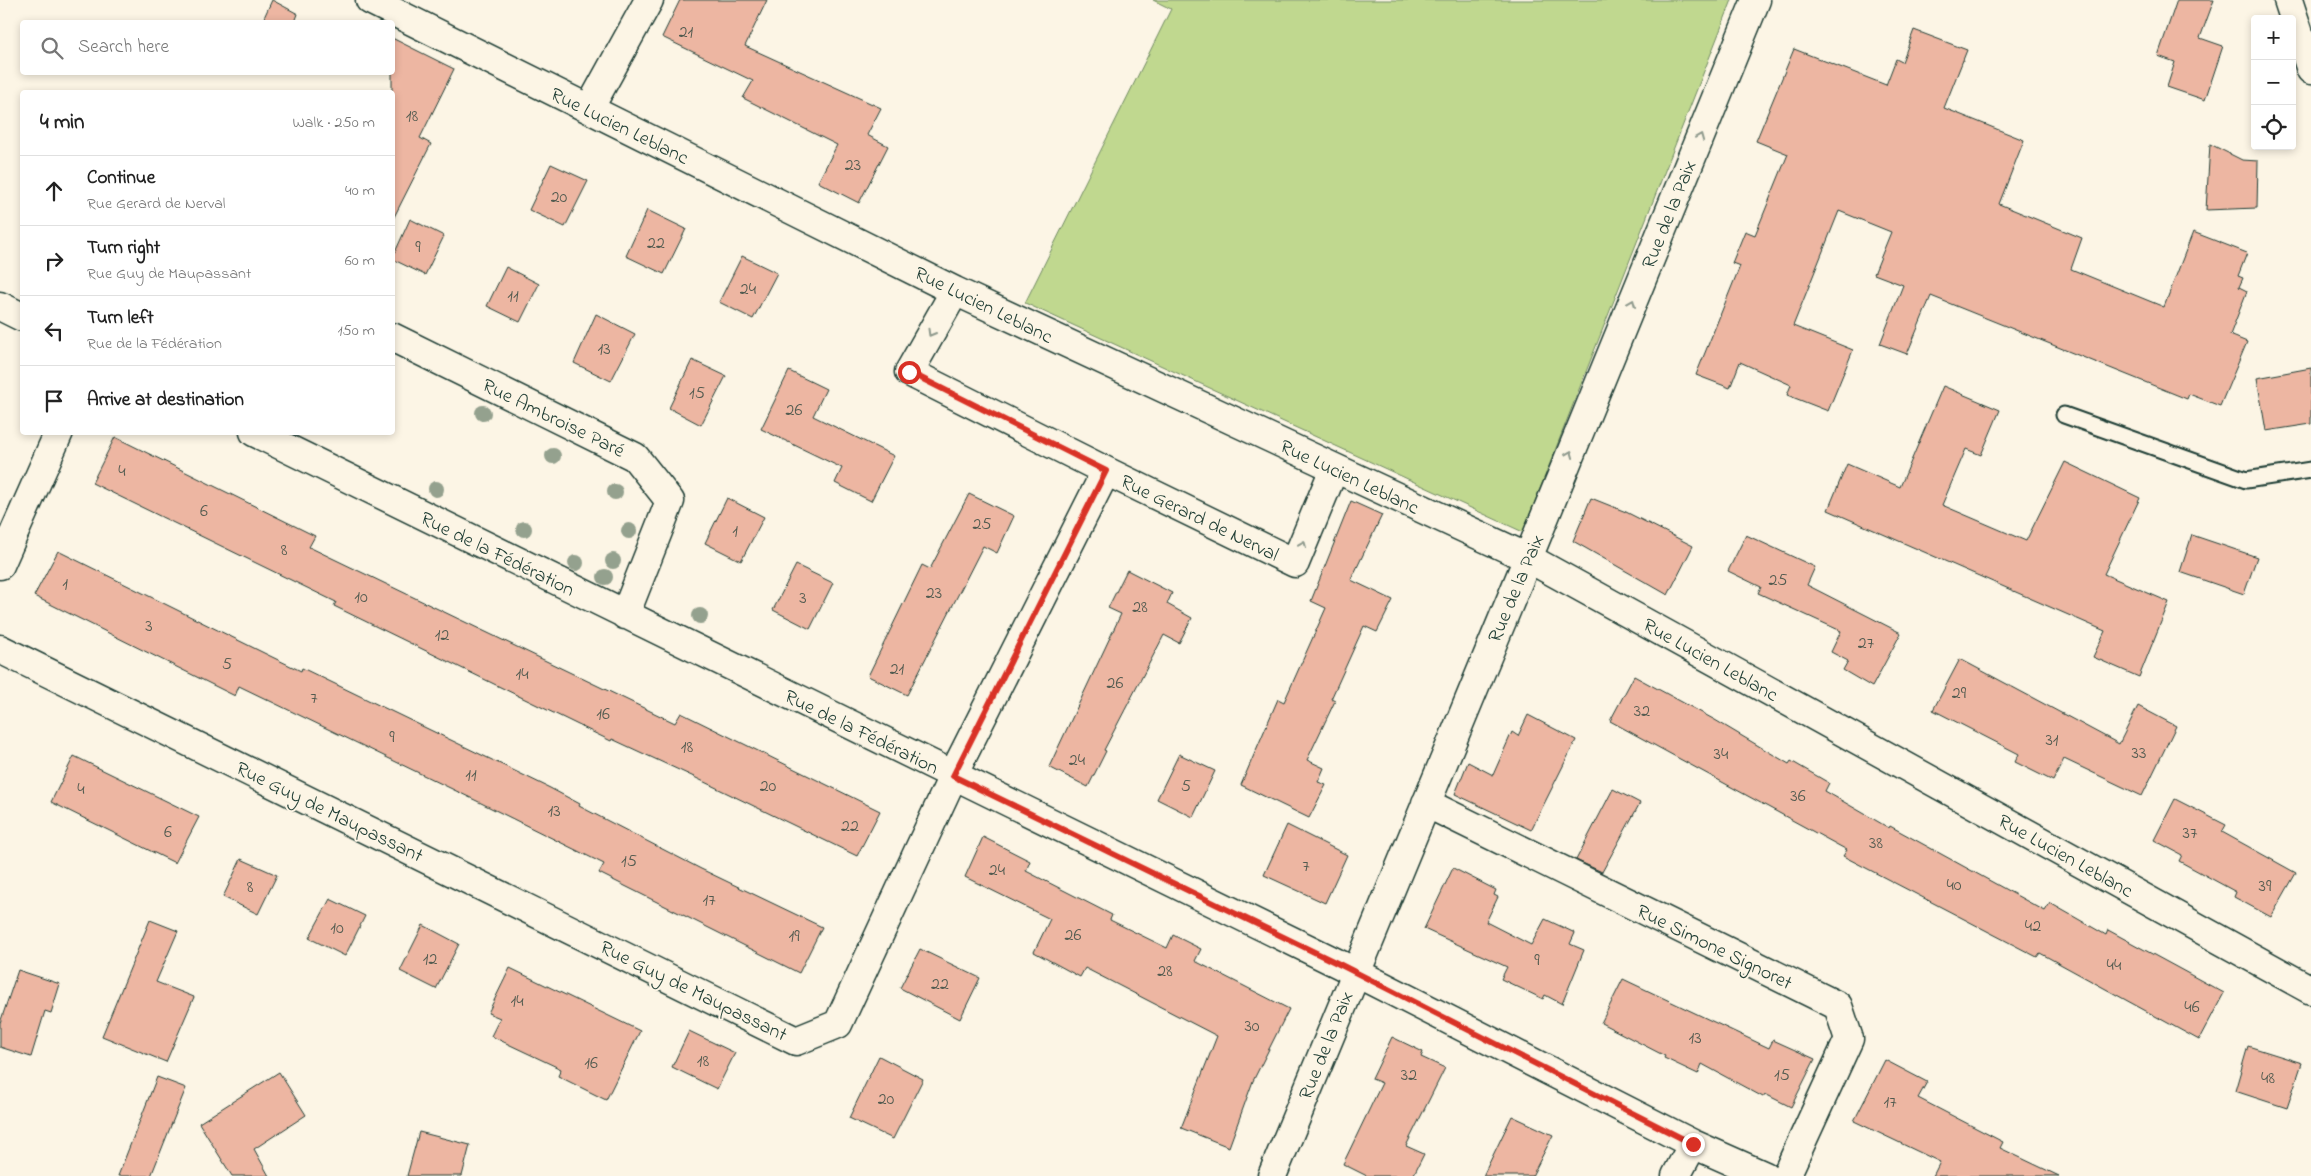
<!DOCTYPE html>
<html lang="en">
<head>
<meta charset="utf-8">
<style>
  :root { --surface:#fff; --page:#f6f6f6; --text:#222; --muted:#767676; --line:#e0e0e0 }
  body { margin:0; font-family:"Indie Flower",sans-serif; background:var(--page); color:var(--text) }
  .controls { position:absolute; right:15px; top:15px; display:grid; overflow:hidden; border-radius:5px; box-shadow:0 2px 8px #0003 }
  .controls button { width:45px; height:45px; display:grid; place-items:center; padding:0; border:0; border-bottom:1px solid var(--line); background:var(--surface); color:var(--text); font:25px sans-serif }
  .stop { position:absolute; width:15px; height:15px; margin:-11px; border:4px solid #d93025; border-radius:50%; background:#fff }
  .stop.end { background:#d93025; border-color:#fff; box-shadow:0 1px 5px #0008 }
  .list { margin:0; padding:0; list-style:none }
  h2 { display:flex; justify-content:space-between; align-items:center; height:65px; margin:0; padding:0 20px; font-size:21px }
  h2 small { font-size:16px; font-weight:400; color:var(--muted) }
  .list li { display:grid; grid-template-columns:32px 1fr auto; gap:15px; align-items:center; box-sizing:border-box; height:70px; padding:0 20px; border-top:1px solid var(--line) }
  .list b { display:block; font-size:19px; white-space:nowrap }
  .list p { margin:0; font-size:16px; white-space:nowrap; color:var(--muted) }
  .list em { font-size:16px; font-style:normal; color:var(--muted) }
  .icon { flex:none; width:28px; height:28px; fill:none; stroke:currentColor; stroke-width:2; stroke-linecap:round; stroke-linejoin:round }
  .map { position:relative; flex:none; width:2311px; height:1176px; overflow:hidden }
  .search { position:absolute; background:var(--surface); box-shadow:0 2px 8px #0003; left:20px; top:20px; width:375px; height:55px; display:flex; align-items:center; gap:12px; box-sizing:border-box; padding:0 18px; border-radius:5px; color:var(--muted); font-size:19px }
  .panel { position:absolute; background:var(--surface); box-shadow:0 2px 8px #0003; left:20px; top:90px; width:375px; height:345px; border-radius:5px }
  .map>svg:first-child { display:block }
  .green { fill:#c0d88f; stroke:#708a62 }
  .building { fill:#edb6a2; stroke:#1f3d34 }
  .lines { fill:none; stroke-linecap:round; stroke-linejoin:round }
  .service-casing { stroke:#1f3d34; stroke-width:19 }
  .minor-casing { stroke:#1f3d34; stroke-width:31 }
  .tertiary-casing { stroke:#1f3d34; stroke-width:31 }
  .service { stroke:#fcf5e5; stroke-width:15 }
  .minor { stroke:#fcf5e5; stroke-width:28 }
  .tertiary { stroke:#fcf5e5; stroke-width:28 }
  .tree { fill:#94a18e }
  .oneway { stroke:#8e998c }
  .route { stroke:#d93025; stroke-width:6 }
  .labels { text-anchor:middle; stroke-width:4; stroke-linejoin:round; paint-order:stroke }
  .number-label { font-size:18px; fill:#525b50 }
  .street-label { font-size:20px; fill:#1f3d34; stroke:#fcf5e5 }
</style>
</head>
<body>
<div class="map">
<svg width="2311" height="1176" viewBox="0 0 2311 1176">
  <rect width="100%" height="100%" fill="#fcf5e5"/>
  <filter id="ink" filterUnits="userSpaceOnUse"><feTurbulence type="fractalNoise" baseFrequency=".02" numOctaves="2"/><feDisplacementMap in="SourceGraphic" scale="10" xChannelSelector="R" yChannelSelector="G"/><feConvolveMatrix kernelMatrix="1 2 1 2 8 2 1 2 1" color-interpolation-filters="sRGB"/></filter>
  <g filter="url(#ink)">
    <!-- green -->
    <path class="green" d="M 1153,0 L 1732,0 L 1523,532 L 1025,303 L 1171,9 Z"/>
    <!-- building -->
    <path class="building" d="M 272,0 L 298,14 L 295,22 L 262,22 Z
      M 680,0 L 767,0 L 745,46 L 881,108 L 867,135 L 888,146 L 859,203 L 818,182 L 837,145 L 743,98 L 753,81 L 662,37 Z
      M 2177,0 L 2214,0 L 2200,38 L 2223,46 L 2205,100 L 2167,87 L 2175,62 L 2158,56 Z
      M 1914,30 L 1967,50 L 1944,108 L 2024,140 L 1999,204 L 2082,238 L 2071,269 L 2164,307 L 2193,232 L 2247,253 L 2238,276 L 2243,278 L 2239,287 L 2247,291 L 2230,335 L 2247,342 L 2220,406 L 2189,394 L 2187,399 L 1931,296 L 1907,354 L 1880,344 L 1903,285 L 1874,274 L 1891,232 L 1839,211 L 1793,326 L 1853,350 L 1828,411 L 1787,395 L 1791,385 L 1740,362 L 1730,388 L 1696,375 L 1740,266 L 1732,263 L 1745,231 L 1755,235 L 1788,154 L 1756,141 L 1794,49 L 1886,85 L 1896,59 L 1902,62 Z
      M 392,38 L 454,69 L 420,138 L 431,144 L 392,221 Z
      M 2210,144 L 2242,160 L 2258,161 L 2257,208 L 2206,210 Z
      M 551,164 L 588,181 L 565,227 L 529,210 Z
      M 647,210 L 686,229 L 664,274 L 626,256 Z
      M 410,219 L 444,236 L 425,275 L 392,259 Z
      M 742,256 L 777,273 L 753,319 L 719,302 Z
      M 506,267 L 539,284 L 520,322 L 487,306 Z
      M 596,314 L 635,334 L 611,381 L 574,363 Z
      M 692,360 L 726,376 L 701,425 L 669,408 Z
      M 2311,368 L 2311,424 L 2266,431 L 2257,378 Z
      M 789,371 L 826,389 L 813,416 L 894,456 L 871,501 L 835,483 L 842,468 L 761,429 Z
      M 1943,386 L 2000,410 L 1981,455 L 1966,449 L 1942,505 L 2026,541 L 2065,462 L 2140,498 L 2104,574 L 2169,602 L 2139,677 L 2093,657 L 2105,631 L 1828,510 L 1847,464 L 1900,487 Z
      M 115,437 L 315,536 L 309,547 L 675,723 L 681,713 L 880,811 L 857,856 L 694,777 L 612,739 L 611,741 L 334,606 L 336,602 L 92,483 Z
      M 969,494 L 1014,516 L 997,553 L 983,546 L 907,695 L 868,676 L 922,565 L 930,569 Z
      M 727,498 L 764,517 L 741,561 L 705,543 Z
      M 1591,498 L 1626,512 L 1693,546 L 1668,595 L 1573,541 Z
      M 1351,501 L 1382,515 L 1351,580 L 1393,600 L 1377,632 L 1364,626 L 1331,699 L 1335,701 L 1307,760 L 1324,768 L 1318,782 L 1326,785 L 1309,818 L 1241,785 L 1278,699 L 1284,702 L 1326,608 L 1311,601 Z
      M 1746,535 L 1815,567 L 1807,585 L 1901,633 L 1872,687 L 1843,670 L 1848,661 L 1831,652 L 1841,631 L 1758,593 L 1761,587 L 1728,571 Z
      M 2192,535 L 2257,557 L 2244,594 L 2180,572 Z
      M 58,551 L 268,655 L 301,671 L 302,668 L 550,788 L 580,804 L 579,806 L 701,869 L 822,927 L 799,973 L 599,873 L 604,864 L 479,802 L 239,686 L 235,696 L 34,596 Z
      M 796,565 L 833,583 L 810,629 L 773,610 Z
      M 1127,570 L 1172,593 L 1167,604 L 1192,618 L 1179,643 L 1164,635 L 1104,750 L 1106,751 L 1088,787 L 1049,767 L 1121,614 L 1108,608 Z
      M 1960,659 L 2119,744 L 2138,706 L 2176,726 L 2142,796 L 2064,759 L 2053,781 L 2015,762 L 2019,754 L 1933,710 Z
      M 1634,676 L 1715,720 L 1789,764 L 1791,761 L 1829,783 L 1825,791 L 1889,828 L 1890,826 L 2045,911 L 2050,903 L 2106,935 L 2108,930 L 2224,993 L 2199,1040 L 2040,953 L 2037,957 L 1843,856 L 1847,850 L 1610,721 Z
      M 1528,715 L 1576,740 L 1531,830 L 1455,794 L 1468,762 L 1493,775 L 1512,732 L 1518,736 Z
      M 1179,754 L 1215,771 L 1193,817 L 1157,799 Z
      M 74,756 L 199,817 L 175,863 L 51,802 Z
      M 1613,789 L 1640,803 L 1602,872 L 1576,860 Z
      M 2175,799 L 2226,825 L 2222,832 L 2296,873 L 2271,917 L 2234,897 L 2236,892 L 2179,861 L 2182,855 L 2154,840 Z
      M 1287,825 L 1347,855 L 1325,903 L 1264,875 Z
      M 983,837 L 1030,861 L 1026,871 L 1112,915 L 1110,920 L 1167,948 L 1173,935 L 1201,949 L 1195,961 L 1289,1009 L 1253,1081 L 1229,1147 L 1181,1128 L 1217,1036 L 1085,968 L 1080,977 L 1034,952 L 1050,919 L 965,877 Z
      M 241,859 L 277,875 L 258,914 L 223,897 Z
      M 1453,868 L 1496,890 L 1494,895 L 1498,897 L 1486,922 L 1531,945 L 1545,919 L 1575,933 L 1570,944 L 1584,950 L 1562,1004 L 1545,995 L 1543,999 L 1501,979 L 1507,967 L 1424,929 Z
      M 330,899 L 365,916 L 345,956 L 309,938 Z
      M 150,920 L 178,931 L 156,982 L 194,997 L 166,1062 L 102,1036 Z
      M 423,925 L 459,944 L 436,989 L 400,971 Z
      M 920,949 L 980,978 L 960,1019 L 900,988 Z
      M 510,968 L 640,1031 L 606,1100 L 558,1076 L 561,1069 L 491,1036 L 500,1018 L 488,1013 Z
      M 18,970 L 60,984 L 51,1013 L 45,1011 L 31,1057 L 0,1047 L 0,1023 Z
      M 1623,979 L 1769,1048 L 1773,1040 L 1815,1059 L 1791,1107 L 1765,1094 L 1763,1097 L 1702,1064 L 1698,1074 L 1664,1058 L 1665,1056 L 1601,1023 Z
      M 689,1031 L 735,1053 L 717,1089 L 672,1067 Z
      M 1392,1037 L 1423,1052 L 1421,1057 L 1445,1068 L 1406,1146 L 1424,1154 L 1413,1176 L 1367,1176 L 1343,1164 L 1382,1083 L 1372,1079 Z
      M 2248,1046 L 2302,1063 L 2287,1108 L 2235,1091 Z
      M 879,1056 L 923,1079 L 893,1139 L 849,1118 Z
      M 1885,1060 L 1927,1082 L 1918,1098 L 2003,1142 L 2000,1148 L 2059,1176 L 1933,1176 L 1940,1162 L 1854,1121 Z
      M 279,1072 L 306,1115 L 254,1149 L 269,1176 L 232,1176 L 199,1123 Z
      M 157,1077 L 186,1088 L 170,1128 L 151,1176 L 118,1176 Z
      M 1512,1116 L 1553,1135 L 1532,1176 L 1483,1176 Z
      M 419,1132 L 470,1145 L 462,1176 L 407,1176 Z"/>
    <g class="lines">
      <defs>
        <path id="service" d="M 2064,415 L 2246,480 L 2311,470"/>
        <path id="minor" d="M 370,0 L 955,291 L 1528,558 L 2311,990
          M 589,109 L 649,0
          M 955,291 L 909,372 L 1106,471 L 1295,563 L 1334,469
          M 0,306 L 22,317
          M 392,337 L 635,457 L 670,501 L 625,615
          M 254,432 L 1341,965 L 1693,1144 L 1765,1176
          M 0,565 L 59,432
          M 0,649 L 796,1041 L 838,1024 L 961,759 L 1106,471
          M 1426,803 L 1838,1006 L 1849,1039 L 1786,1176
          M 1272,1176 L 1528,558 L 1756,0
          M 1676,1176 L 1693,1144"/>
        <path id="tertiary" d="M 2288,0 L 2311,70"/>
      </defs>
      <!-- service casing -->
      <use href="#service" class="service-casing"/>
      <!-- minor casing -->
      <use href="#minor" class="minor-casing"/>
      <!-- tertiary casing -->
      <use href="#tertiary" class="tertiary-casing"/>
      <!-- service -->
      <use href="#service" class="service"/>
      <!-- minor -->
      <use href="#minor" class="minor"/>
      <!-- tertiary -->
      <use href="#tertiary" class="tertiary"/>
    </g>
    <!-- trees -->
    <g class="tree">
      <circle cx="483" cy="413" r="8"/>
      <circle cx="553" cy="456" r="8"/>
      <circle cx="436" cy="489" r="8"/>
      <circle cx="615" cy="492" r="8"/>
      <circle cx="524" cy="529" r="8"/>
      <circle cx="629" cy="531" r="8"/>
      <circle cx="613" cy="561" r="8"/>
      <circle cx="576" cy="563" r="8"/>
      <circle cx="605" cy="577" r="8"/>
      <circle cx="700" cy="616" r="8"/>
    </g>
    <!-- one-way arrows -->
    <defs><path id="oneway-chevron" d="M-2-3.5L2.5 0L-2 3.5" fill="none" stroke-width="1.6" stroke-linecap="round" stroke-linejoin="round" transform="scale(1.25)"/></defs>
    <g class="oneway">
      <use href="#oneway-chevron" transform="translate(1700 137) rotate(-68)"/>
      <use href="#oneway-chevron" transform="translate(1632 303) rotate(-68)"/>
      <use href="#oneway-chevron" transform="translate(931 333) rotate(120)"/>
      <use href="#oneway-chevron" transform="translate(1570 454) rotate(-68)"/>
      <use href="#oneway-chevron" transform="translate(1303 544) rotate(-68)"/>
    </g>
  </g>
  <g class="lines" filter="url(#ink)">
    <!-- route -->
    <path class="route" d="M 909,372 L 1106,471 L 953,776 L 1341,965 L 1693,1144"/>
  </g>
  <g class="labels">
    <!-- number labels -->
    <g class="number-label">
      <text x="686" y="37">21</text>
      <text x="412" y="121">18</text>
      <text x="853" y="170">23</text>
      <text x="559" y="202">20</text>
      <text x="656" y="248">22</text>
      <text x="418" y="252">9</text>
      <text x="748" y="294">24</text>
      <text x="513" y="301">11</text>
      <text x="604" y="354">13</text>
      <text x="697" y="398">15</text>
      <text x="794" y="415">26</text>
      <text x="122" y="476">4</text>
      <text x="204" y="516">6</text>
      <text x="982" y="529">25</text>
      <text x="735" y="536">1</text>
      <text x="284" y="555">8</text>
      <text x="1778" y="585">25</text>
      <text x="65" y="589">1</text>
      <text x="934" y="598">23</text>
      <text x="361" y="602">10</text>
      <text x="803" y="603">3</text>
      <text x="1140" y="612">28</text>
      <text x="149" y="631">3</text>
      <text x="442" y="640">12</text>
      <text x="1866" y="648">27</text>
      <text x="227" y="669">5</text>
      <text x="897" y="674">21</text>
      <text x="522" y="679">14</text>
      <text x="1115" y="688">26</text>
      <text x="1959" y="698">29</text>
      <text x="314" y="703">7</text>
      <text x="1642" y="716">32</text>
      <text x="603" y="719">16</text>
      <text x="392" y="742">9</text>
      <text x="2052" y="745">31</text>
      <text x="687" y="752">18</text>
      <text x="2139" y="758">33</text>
      <text x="1721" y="759">34</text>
      <text x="1077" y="765">24</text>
      <text x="471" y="780">11</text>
      <text x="768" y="791">20</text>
      <text x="1186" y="791">5</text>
      <text x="81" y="794">4</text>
      <text x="1798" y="801">36</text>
      <text x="554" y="816">13</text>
      <text x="850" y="831">22</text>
      <text x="168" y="837">6</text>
      <text x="2190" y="838">37</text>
      <text x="1876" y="848">38</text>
      <text x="629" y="866">15</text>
      <text x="1306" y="871">7</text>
      <text x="997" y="875">24</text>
      <text x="1954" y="890">40</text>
      <text x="2265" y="891">39</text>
      <text x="250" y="892">8</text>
      <text x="709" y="905">17</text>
      <text x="2033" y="931">42</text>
      <text x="337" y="933">10</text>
      <text x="1073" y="940">26</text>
      <text x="794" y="941">19</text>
      <text x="430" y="964">12</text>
      <text x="1537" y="965">9</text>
      <text x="2114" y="970">44</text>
      <text x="1165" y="976">28</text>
      <text x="940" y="989">22</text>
      <text x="517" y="1006">14</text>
      <text x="2192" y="1012">46</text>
      <text x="1252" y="1031">30</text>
      <text x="1695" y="1043">13</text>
      <text x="703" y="1066">18</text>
      <text x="591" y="1068">16</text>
      <text x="1409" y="1080">32</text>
      <text x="1782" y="1080">15</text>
      <text x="2268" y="1083">48</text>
      <text x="886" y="1104">20</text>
      <text x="1890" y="1107">17</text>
    </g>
    <!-- street labels -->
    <g class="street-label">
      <text transform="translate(620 125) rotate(26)" y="7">Rue Lucien Leblanc</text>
      <text transform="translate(1668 214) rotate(-68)" y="7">Rue de la Paix</text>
      <text transform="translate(984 304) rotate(26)" y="7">Rue Lucien Leblanc</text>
      <text transform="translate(554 417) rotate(26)" y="7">Rue Ambroise Paré</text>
      <text transform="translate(1350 476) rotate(25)" y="7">Rue Lucien Leblanc</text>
      <text transform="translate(1200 517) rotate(26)" y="7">Rue Gerard de Nerval</text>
      <text transform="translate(498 553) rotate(26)" y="7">Rue de la Fédération</text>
      <text transform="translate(1515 588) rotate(-67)" y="7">Rue de la Paix</text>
      <text transform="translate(1711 659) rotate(29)" y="7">Rue Lucien Leblanc</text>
      <text transform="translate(862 731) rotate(26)" y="7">Rue de la Fédération</text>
      <text transform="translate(330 811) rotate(26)" y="7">Rue Guy de Maupassant</text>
      <text transform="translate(2066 855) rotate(29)" y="7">Rue Lucien Leblanc</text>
      <text transform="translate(1715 946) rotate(26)" y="7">Rue Simone Signoret</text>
      <text transform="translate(694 990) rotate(26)" y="7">Rue Guy de Maupassant</text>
      <text transform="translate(1325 1045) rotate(-68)" y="7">Rue de la Paix</text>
    </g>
  </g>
</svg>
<div class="controls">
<button>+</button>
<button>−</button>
<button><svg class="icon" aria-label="locate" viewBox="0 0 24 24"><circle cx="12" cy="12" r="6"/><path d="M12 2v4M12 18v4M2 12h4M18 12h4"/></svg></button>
</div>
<div class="stop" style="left:909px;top:372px"></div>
<div class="stop end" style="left:1693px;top:1144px"></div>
<div class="search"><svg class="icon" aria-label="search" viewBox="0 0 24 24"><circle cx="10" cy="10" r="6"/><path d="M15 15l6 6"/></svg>Search here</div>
<section class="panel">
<h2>4 min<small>Walk · 250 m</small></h2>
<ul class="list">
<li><svg class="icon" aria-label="ahead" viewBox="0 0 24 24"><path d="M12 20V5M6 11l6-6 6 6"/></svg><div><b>Continue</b><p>Rue Gerard de Nerval</p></div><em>40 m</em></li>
<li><svg class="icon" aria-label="right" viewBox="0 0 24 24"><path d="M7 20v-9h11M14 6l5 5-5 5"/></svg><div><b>Turn right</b><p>Rue Guy de Maupassant</p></div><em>60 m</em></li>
<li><svg class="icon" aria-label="left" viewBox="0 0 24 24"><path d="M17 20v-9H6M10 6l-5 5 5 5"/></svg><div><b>Turn left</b><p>Rue de la Fédération</p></div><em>150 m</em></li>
<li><svg class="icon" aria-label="arrive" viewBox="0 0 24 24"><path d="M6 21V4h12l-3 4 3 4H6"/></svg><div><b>Arrive at destination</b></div></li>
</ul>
</section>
</div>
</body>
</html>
